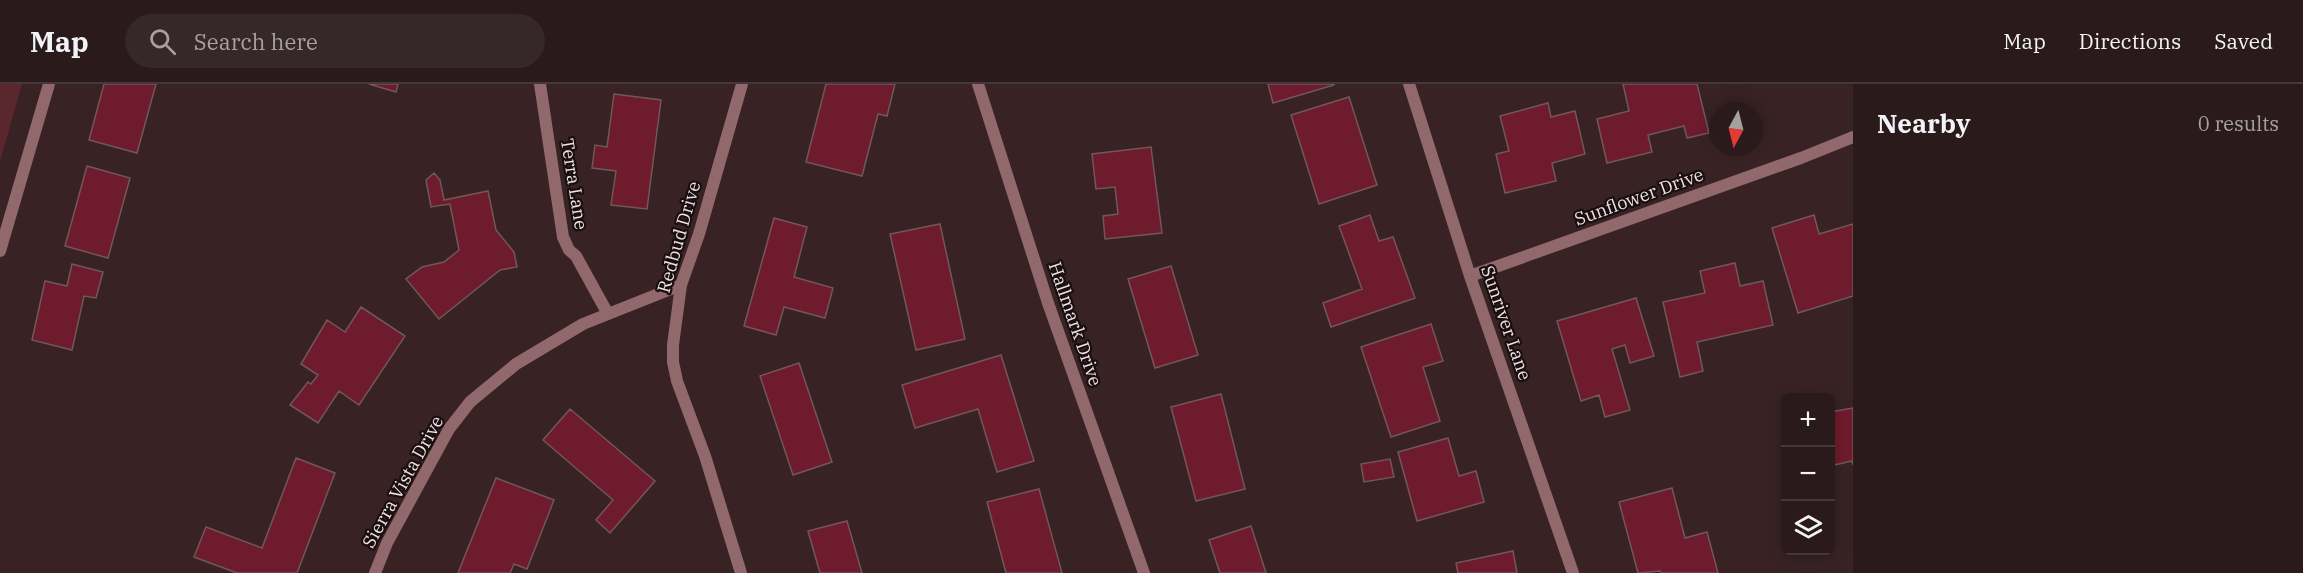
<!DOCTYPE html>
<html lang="en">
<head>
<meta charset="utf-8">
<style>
  :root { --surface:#2a1a1b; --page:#362728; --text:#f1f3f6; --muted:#a5a1a3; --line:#46383a }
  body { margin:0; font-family:"IBM Plex Serif",serif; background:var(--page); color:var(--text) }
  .controls { position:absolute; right:18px; bottom:18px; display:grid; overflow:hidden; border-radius:9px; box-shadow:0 3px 15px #0003 }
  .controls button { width:54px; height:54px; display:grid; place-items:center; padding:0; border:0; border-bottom:2px solid var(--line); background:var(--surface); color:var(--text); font:30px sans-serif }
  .compass { position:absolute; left:1709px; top:18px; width:54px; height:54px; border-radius:50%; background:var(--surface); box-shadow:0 3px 15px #0003; rotate:187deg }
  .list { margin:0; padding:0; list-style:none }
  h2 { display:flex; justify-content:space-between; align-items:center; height:78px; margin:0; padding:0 24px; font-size:26px }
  h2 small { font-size:20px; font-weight:400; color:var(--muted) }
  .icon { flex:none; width:33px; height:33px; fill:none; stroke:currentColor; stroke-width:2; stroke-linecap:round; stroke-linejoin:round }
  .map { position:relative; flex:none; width:1853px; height:489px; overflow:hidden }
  header { display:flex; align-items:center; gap:36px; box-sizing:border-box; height:84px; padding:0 30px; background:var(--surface); border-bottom:2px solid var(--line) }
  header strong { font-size:28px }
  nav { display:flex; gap:33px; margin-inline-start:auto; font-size:21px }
  .search { width:420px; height:54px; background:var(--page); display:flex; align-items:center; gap:15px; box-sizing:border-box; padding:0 21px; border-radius:33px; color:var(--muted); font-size:22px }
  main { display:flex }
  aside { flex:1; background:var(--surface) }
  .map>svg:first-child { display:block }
  .green { fill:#5b272f }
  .building { fill:#6e1b2d; stroke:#715759; stroke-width:1.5 }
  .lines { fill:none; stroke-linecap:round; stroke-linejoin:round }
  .street { stroke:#91686c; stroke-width:12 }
  .labels { text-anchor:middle; stroke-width:4.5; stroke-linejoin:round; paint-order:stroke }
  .street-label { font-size:18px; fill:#f0e1e2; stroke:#190f10 }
</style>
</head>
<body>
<header>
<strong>Map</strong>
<div class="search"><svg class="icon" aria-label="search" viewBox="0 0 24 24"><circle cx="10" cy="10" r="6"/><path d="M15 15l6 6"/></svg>Search here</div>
<nav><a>Map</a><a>Directions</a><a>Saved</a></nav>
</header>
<main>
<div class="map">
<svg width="1853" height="489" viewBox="0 0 1853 489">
  <rect width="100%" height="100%" fill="#382224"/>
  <!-- green -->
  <path class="green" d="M 0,0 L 22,0 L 0,77 Z"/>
  <!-- building -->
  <path class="building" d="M 104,0 L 156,0 L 137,69 L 89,56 Z
    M 369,0 L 398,0 L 396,8 Z
    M 826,0 L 895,0 L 887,32 L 878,30 L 862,92 L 806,78 Z
    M 1268,0 L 1334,0 L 1334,1 L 1273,19 Z
    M 1623,0 L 1697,0 L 1709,49 L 1687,54 L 1684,42 L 1648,51 L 1652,68 L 1607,79 L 1597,35 L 1629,27 Z
    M 614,10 L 661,16 L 647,125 L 611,121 L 616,87 L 592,84 L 595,61 L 607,63 Z
    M 1349,13 L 1377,101 L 1319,120 L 1291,31 Z
    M 1548,19 L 1551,33 L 1575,27 L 1585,70 L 1552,79 L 1556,97 L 1505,109 L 1496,70 L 1509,67 L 1500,32 Z
    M 1151,63 L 1162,149 L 1105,155 L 1103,132 L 1118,130 L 1115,103 L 1096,105 L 1092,70 Z
    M 87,82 L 130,94 L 108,174 L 65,162 Z
    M 434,89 L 440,96 L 444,116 L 488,107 L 496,146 L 514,168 L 517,183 L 500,186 L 439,235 L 406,195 L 422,183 L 444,178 L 459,166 L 450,120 L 431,123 L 426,96 Z
    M 1370,131 L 1379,157 L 1393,153 L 1415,214 L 1331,243 L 1323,219 L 1362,205 L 1339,142 Z
    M 1814,131 L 1819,150 L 1853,140 L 1853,212 L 1798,229 L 1772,144 Z
    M 774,134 L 807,143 L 794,193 L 833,204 L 825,234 L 784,223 L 776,251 L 744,242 Z
    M 940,140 L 965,255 L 916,266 L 890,150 Z
    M 1735,179 L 1740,202 L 1763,197 L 1773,241 L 1697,258 L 1703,287 L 1680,293 L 1663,218 L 1705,209 L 1700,187 Z
    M 72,180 L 103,188 L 96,214 L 84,212 L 72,266 L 32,256 L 45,197 L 67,202 Z
    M 1171,182 L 1198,271 L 1155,284 L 1128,195 Z
    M 1636,214 L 1654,272 L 1630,279 L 1625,261 L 1612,265 L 1630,326 L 1605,333 L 1599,311 L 1581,317 L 1557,237 Z
    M 361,223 L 405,252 L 359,321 L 339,307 L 318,339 L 290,321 L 308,298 L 311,300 L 318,291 L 301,280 L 327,236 L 345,248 Z
    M 1431,240 L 1443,277 L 1423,283 L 1440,337 L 1391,353 L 1361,263 Z
    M 1001,271 L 1034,377 L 997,388 L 978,325 L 915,344 L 902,301 Z
    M 799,279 L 832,378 L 793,391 L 760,292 Z
    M 1221,310 L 1245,405 L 1196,417 L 1171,323 Z
    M 1853,324 L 1853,381 L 1852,377 L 1830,382 L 1830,328 Z
    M 570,325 L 655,397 L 610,449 L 596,436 L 613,416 L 543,356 Z
    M 1448,354 L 1459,392 L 1476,387 L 1484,418 L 1417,437 L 1398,368 Z
    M 296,374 L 335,389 L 297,489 L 237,489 L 194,473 L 206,443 L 262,464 Z
    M 1390,375 L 1394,393 L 1364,398 L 1361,380 Z
    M 496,394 L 554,416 L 527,485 L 514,480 L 510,489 L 458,489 Z
    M 1672,404 L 1685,454 L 1707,448 L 1718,489 L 1661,489 L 1660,487 L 1638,489 L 1619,418 Z
    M 1039,405 L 1062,489 L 1006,489 L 987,418 Z
    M 847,437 L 862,489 L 820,489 L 808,447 Z
    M 1251,442 L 1266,489 L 1220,489 L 1209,456 Z
    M 1513,467 L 1517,489 L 1458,489 L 1456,479 Z"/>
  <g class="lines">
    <!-- street -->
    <path class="street" d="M 540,0 L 563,153 L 569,166 L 576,172 L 608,230
      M 978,0 L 1048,219 L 1144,489
      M 1409,0 L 1470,192 L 1573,489
      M 0,167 L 49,0
      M 1470,192 L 1801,74 L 1853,53
      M 375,489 L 387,459 L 449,345 L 470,318 L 516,280 L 583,240 L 681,201
      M 741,489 L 705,372 L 677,297 L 673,278 L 673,261 L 681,201 L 699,150 L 742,0"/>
  </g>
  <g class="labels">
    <!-- street labels -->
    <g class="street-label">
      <text transform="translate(574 100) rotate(81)" y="6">Terra Lane</text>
      <text transform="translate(1639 113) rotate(-20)" y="6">Sunflower Drive</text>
      <text transform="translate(679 153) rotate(-74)" y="6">Redbud Drive</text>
      <text transform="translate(1506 239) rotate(71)" y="6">Sunriver Lane</text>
      <text transform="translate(1075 240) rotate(71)" y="6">Hallmark Drive</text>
      <text transform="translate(403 398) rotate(-61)" y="6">Sierra Vista Drive</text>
    </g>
  </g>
</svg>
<div class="controls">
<button>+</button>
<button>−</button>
<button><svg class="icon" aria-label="layers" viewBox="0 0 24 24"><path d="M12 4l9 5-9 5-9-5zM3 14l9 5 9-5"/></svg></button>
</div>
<svg class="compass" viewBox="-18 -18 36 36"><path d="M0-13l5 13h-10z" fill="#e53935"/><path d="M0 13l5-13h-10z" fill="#a5a1a3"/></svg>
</div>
<aside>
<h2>Nearby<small>0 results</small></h2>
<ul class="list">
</ul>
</aside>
</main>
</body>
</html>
